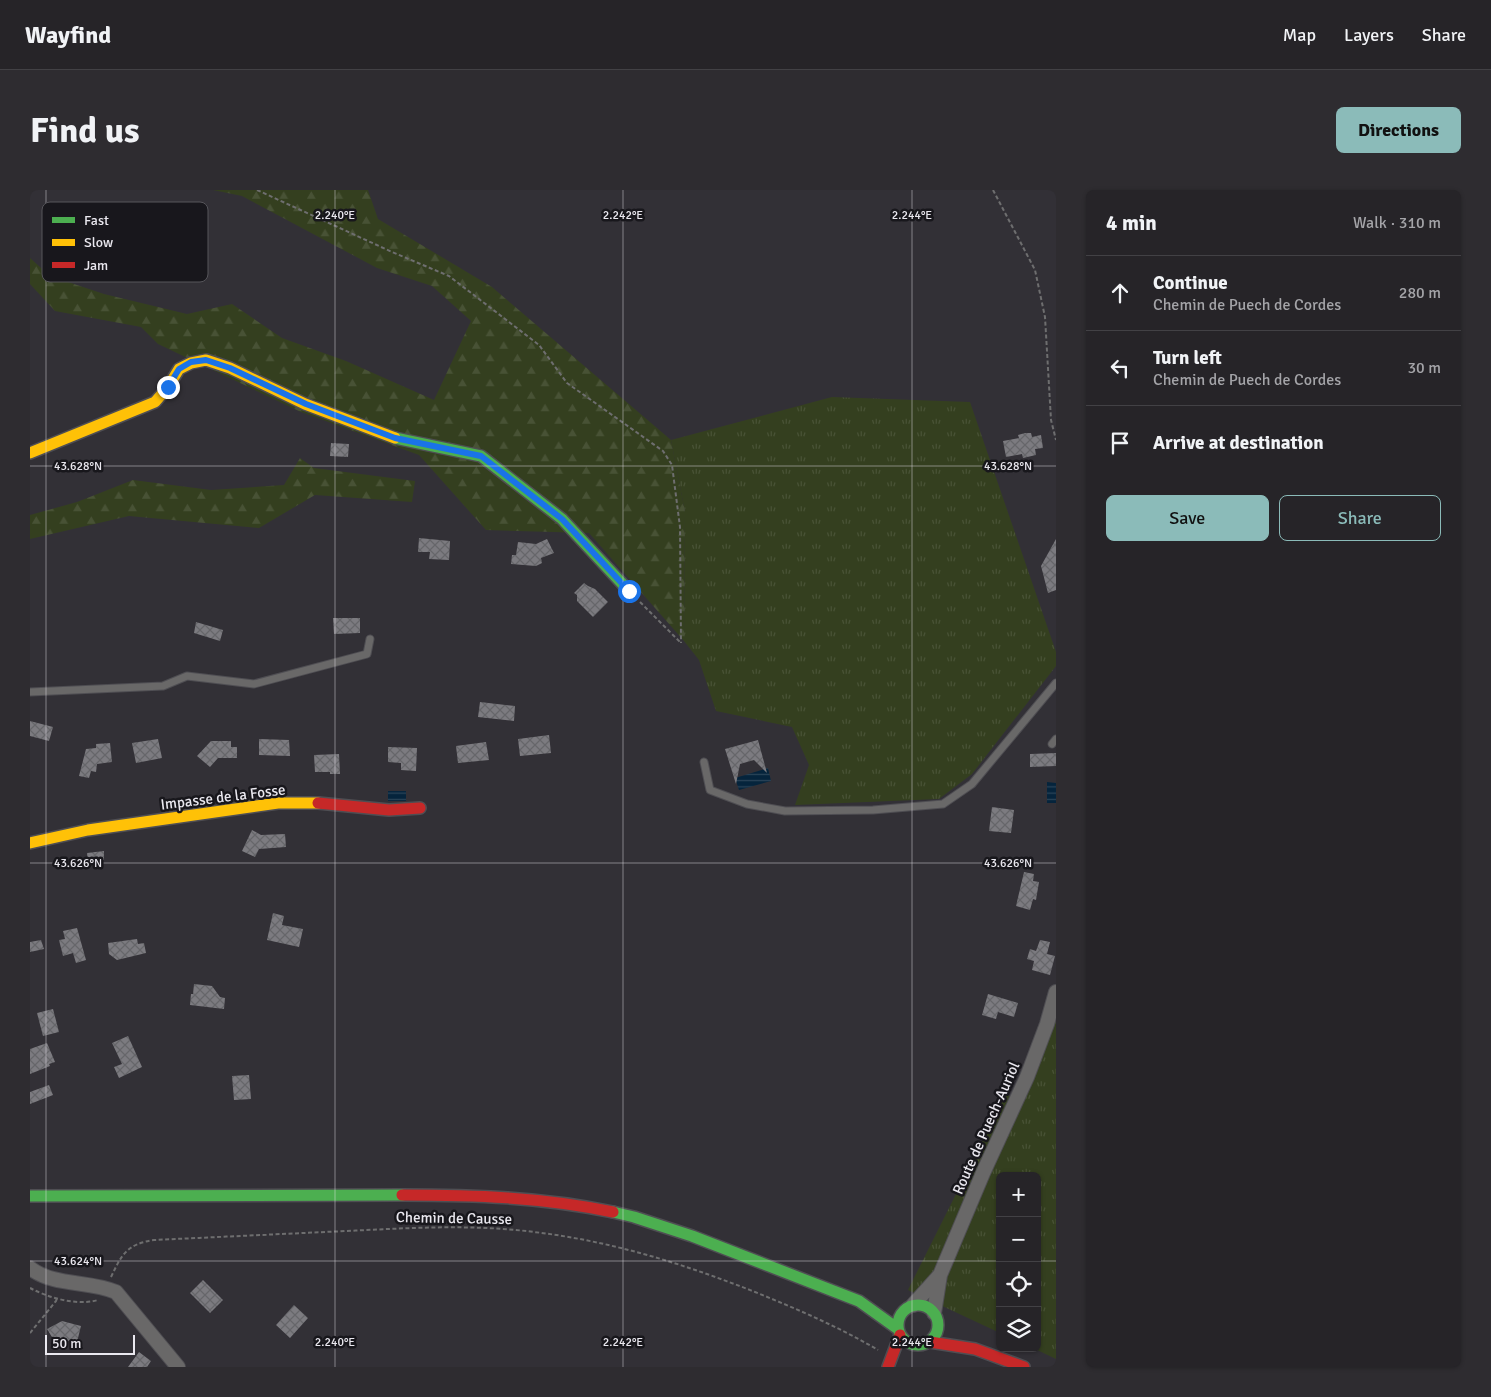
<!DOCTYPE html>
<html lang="en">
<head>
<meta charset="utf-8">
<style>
  :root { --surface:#262428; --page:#2e2c30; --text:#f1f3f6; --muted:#a4a4a8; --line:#424145; --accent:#8bbbb9 }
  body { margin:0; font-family:Signika,sans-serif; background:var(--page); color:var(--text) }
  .controls { position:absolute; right:15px; bottom:15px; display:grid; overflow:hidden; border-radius:8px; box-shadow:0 1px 4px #0004 }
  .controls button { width:45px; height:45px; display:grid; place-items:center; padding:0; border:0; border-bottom:1px solid var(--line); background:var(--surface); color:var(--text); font:25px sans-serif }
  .scale { position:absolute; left:15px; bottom:12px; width:90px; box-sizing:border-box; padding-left:5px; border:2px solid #eae8ef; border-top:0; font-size:14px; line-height:18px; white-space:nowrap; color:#eae8ef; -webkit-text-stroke:4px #18171c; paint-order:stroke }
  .stop { position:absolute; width:15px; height:15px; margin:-11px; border:4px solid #1a73e8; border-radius:50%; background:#fff }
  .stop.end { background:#1a73e8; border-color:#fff; box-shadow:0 1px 5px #0008 }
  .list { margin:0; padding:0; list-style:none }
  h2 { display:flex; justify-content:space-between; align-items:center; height:65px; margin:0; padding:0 20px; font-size:21px }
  h2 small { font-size:16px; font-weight:400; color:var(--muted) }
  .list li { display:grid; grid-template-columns:32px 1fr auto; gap:15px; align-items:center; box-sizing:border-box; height:75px; padding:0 20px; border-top:1px solid var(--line) }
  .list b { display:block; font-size:19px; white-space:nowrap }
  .list p { margin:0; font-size:16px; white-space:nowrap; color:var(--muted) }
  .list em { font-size:16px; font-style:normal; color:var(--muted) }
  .actions { display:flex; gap:10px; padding:15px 20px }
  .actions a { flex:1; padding:11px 0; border:1px solid var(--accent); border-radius:8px; text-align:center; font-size:18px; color:var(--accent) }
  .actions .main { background:var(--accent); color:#111 }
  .icon { flex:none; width:28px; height:28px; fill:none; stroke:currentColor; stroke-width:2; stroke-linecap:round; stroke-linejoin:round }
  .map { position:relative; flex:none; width:1026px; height:1177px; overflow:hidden; border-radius:8px }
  header { display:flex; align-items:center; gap:30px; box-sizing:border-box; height:70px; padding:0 25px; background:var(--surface); border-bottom:1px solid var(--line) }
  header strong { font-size:24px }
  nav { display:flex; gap:28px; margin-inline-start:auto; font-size:18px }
  .intro { display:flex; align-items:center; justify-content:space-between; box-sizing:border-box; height:120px; padding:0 30px }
  h1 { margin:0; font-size:35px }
  .button { padding:12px 22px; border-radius:8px; background:var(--accent); color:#111; font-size:18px; font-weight:700 }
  main { display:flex; gap:30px; padding:0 30px }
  aside { flex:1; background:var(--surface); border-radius:8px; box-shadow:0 1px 4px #0004 }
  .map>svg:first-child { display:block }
  .grass { fill:url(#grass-tufts) }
  .forest { fill:url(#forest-firs) }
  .water { fill:url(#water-rules) }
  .building { fill:url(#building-cross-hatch) }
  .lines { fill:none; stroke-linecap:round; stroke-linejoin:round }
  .lane-casing { stroke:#4f4e53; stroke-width:9 }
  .street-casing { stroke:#4f4e53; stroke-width:16 }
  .fast-casing { stroke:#4f4e53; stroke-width:14 }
  .slow-casing { stroke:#4f4e53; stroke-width:14 }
  .jam-casing { stroke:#4f4e53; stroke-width:14 }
  .path { stroke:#6e6e6f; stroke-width:2; stroke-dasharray:4 2.5; stroke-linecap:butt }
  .lane { stroke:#696868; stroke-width:7 }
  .street { stroke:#696868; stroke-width:14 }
  .fast { stroke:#4caf50; stroke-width:11 }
  .slow { stroke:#ffc107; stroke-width:11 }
  .jam { stroke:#c62828; stroke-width:11 }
  .route { stroke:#1a73e8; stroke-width:6 }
  .ticks { fill:none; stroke:#eae8ef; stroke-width:1; stroke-opacity:0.45 }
  .labels { text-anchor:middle; stroke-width:5; stroke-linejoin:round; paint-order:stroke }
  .street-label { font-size:15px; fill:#eae8ef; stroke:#18171c }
  .key { fill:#18171c; stroke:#57565b; stroke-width:1 }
  .key-label { font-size:14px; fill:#eae8ef }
  .ticks-label { font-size:12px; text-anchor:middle; fill:#eae8ef; stroke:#18171c; stroke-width:5; stroke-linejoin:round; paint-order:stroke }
</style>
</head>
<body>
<header>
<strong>Wayfind</strong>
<nav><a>Map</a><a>Layers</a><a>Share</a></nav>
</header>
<div class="intro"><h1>Find us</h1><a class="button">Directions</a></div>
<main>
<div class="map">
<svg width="1026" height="1177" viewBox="0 0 1026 1177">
  <defs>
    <pattern id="grass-tufts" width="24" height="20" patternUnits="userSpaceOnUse" patternTransform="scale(1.25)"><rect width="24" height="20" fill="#343f1f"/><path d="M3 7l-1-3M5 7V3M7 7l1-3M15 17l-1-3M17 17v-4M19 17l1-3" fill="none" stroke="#485235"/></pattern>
    <pattern id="forest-firs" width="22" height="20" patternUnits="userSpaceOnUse" patternTransform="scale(1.25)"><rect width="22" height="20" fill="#343f1f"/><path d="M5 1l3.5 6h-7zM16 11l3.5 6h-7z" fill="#485235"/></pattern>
    <pattern id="water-rules" width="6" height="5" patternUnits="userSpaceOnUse" patternTransform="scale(1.25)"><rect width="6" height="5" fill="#05243c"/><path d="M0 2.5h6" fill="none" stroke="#2a4458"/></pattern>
    <pattern id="building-cross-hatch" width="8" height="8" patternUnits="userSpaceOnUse" patternTransform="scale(1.25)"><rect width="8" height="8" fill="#7c7b80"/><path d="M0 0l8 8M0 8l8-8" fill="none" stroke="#66666a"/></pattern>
  </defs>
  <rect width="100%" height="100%" fill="#323036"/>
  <!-- grass -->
  <path class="grass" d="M 802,207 L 940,212 L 1026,462 L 1026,476 L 942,584 L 909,609 L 765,615 L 779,575 L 762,537 L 686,521 L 669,470 L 654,451 L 655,322 L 641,250 Z
    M 1026,823 L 1026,1169 L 1003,1158 L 1007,1158 L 1007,986 L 970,986 L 970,1143 L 878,1100 L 975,906 L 993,904 Z"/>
  <!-- forest -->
  <path class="forest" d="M 183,0 L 338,0 L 348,29 L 462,97 L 641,250 L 655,322 L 654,451 L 559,343 L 456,340 L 389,265 L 271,222 L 128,154 L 111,137 L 25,121 L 0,94 L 0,68 L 20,86 L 74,104 L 157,124 L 202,114 L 252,148 L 316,171 L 404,210 L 441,131 L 402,96 L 347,78 L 212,6 Z
    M 270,268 L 284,278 L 385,291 L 382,312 L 285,305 L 229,338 L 99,326 L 0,349 L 0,325 L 47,312 L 103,290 L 181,300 L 254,295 Z"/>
  <!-- water -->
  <path class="water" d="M 738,578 L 741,591 L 709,600 L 705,588 Z
    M 1017,592 L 1026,593 L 1026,613 L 1017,613 Z
    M 358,601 L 376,601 L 376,611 L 358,611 Z"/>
  <!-- building -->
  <path class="building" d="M 995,243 L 1001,243 L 1002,247 L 1011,245 L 1013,258 L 1005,259 L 1006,265 L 993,268 L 992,264 L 976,267 L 973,251 L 989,248 L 988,245 Z
    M 301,253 L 319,254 L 318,267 L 300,266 Z
    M 389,348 L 420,351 L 419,370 L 399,369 L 400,362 L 388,362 Z
    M 517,349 L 524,363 L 511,368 L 512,373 L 506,376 L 481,374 L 482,365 L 486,365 L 488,352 L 506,354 Z
    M 1026,349 L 1026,400 L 1018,403 L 1011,376 Z
    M 554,393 L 558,396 L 565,399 L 578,412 L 563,427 L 547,411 L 547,405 L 544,403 Z
    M 303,428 L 330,428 L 330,443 L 304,444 Z
    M 166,432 L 193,440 L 190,451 L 164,443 Z
    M 450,512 L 485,516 L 484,531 L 448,527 Z
    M 0,531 L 23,537 L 19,551 L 0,546 Z
    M 519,545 L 521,563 L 490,566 L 488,549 Z
    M 128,549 L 132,568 L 106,573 L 102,553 Z
    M 229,549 L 259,550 L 260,566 L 229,565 Z
    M 728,550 L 737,583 L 724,570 L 710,574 L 706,594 L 695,559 Z
    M 181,551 L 201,551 L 201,557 L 207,557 L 207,568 L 188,568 L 180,577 L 167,566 Z
    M 456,552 L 459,570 L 428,573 L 426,556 Z
    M 80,553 L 82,572 L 67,574 L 66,582 L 61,581 L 59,588 L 49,586 L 56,559 L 66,558 L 66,554 Z
    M 358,557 L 387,558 L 386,581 L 371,580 L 371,573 L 358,572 Z
    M 1026,563 L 1026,576 L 1000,577 L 1000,564 Z
    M 309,564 L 310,584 L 300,584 L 300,582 L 285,582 L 284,565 Z
    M 962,617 L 984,620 L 981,643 L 959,641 Z
    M 222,640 L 231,645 L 255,644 L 256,657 L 229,659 L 225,667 L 212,661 Z
    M 74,661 L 74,670 L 58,672 L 57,663 Z
    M 994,682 L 1004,684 L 1003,691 L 1009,692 L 1006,710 L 1003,709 L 1000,720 L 986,716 Z
    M 243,723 L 254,726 L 252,735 L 273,739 L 269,757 L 237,750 Z
    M 47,738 L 56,770 L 46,773 L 43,763 L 33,766 L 29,750 L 35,749 L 33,741 Z
    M 107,749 L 108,754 L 114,753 L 116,763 L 87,770 L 79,764 L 78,753 Z
    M 11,750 L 14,759 L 0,762 L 0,752 Z
    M 1010,750 L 1020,752 L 1017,764 L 1025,766 L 1020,785 L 1002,780 L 1004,771 L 997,769 L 1000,759 L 1006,761 Z
    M 164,794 L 182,796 L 190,807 L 195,808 L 194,819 L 160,815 L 161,804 L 163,804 Z
    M 958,804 L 988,813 L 984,827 L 968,822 L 966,829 L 952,825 Z
    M 23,819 L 29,842 L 13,846 L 7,823 Z
    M 98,846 L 112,877 L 89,888 L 84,877 L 92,874 L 82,853 Z
    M 17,853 L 25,872 L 19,874 L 20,876 L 0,884 L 0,859 Z
    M 219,885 L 221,909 L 204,910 L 202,886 Z
    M 19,895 L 23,905 L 0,914 L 0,902 Z
    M 173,1090 L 193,1110 L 180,1123 L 160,1103 Z
    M 264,1115 L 278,1128 L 260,1148 L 246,1135 Z
    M 32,1131 L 51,1136 L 47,1152 L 40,1150 L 28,1157 L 17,1139 Z
    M 109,1162 L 121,1171 L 117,1177 L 98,1177 Z"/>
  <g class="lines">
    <defs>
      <path id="lane" d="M 0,502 L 133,496 L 157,486 L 224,494 L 337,464 L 340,449
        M 1022,554 L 1026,549
        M 674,572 L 680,600 L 717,614 L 755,621 L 843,620 L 913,614 L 942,594 L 1026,493"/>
      <path id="street" d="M 0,1078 C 25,1097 58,1090 86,1102 L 148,1177
        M 883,1115 L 909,1086
        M 904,1123 L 910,1085 L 953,983 L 997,887 L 1017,834 L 1026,802"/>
      <path id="fast" d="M 365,248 L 451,266 L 532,329 L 599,401
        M 0,1006 L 372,1005
        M 583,1022 L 604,1027 L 662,1046 L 829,1111 L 868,1139
        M868 1135a20 20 0 1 1 40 0a20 20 0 1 1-40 0Z"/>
      <path id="slow" d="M 0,263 L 125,212 L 138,197 L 149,179 L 161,173 L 176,170 L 200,178 L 275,214 L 365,248
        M 0,653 L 58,640 L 248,613 L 288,613"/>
      <path id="jam" d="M 288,613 L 359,620 L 390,618
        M 372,1005 C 442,1005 513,1007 583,1022
        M 900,1152 L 945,1159 L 994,1177
        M 858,1177 L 870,1145"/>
    </defs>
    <!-- lane casing -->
    <use href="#lane" class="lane-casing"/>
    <!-- street casing -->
    <use href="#street" class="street-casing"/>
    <!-- fast casing -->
    <use href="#fast" class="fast-casing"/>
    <!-- slow casing -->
    <use href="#slow" class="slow-casing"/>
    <!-- jam casing -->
    <use href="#jam" class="jam-casing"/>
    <!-- path -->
    <path class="path" d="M 227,0 L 362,62 L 419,86 L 509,155 L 537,193 L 633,261 L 642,275 L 650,337 L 651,453
      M 963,0 L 1005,80 L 1015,127 L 1021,230 L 1026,250
      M 610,412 L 651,453
      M 81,1087 C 92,1064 97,1054 124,1050 C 188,1047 252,1044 316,1041 C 379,1038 442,1034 504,1042 C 581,1051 654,1074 725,1102 C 767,1119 809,1137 848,1160
      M 0,1098 C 19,1108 47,1116 68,1110
      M 0,1143 L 26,1111 L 27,1108"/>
    <!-- lane -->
    <use href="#lane" class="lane"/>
    <!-- street -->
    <use href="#street" class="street"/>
    <!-- fast -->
    <use href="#fast" class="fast"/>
    <!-- slow -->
    <use href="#slow" class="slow"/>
    <!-- jam -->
    <use href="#jam" class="jam"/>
  </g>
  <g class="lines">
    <!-- route -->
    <path class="route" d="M 138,197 L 149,179 L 161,172 L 176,170 L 200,178 L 276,214 L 365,248 L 451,266 L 532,329 L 599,401"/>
  </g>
  <!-- ticks -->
  <path class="ticks" d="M 16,0 L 16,1177M 305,0 L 305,1177M 593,0 L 593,1177M 882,0 L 882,1177M 0,276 L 1026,276M 0,673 L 1026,673M 0,1071 L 970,1071M 1007,1071 L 1026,1071"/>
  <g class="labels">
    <!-- street labels -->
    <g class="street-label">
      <text transform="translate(193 607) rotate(-7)" y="5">Impasse de la Fosse</text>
      <text transform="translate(956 938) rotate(-66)" y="5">Route de Puech-Auriol</text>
      <text transform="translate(424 1028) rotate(1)" y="5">Chemin de Causse</text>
    </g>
  </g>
  <!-- legend -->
  <rect x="12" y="12" width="166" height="80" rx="8" class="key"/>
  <rect x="22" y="27" width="23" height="6" fill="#4caf50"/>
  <rect x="22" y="49" width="23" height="7" fill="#ffc107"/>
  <rect x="22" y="72" width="23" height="6" fill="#c62828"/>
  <g class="key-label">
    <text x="54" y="35">Fast</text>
    <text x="54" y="57">Slow</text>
    <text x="54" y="80">Jam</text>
  </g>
  <g class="ticks-label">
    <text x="305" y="29">2.240°E</text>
    <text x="593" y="29">2.242°E</text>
    <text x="882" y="29">2.244°E</text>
    <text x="48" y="280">43.628°N</text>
    <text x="978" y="280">43.628°N</text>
    <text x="48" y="677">43.626°N</text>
    <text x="978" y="677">43.626°N</text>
    <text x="48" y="1075">43.624°N</text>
    <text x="305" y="1156">2.240°E</text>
    <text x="593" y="1156">2.242°E</text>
    <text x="882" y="1156">2.244°E</text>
  </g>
</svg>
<div class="controls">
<button>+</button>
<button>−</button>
<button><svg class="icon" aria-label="locate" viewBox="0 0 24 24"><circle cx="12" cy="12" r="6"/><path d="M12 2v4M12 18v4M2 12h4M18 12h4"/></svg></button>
<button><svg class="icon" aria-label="layers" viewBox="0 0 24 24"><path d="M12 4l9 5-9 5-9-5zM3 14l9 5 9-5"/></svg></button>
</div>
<div class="scale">50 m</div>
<div class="stop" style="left:599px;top:401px"></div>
<div class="stop end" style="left:138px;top:197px"></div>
</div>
<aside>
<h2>4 min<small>Walk · 310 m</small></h2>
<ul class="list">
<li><svg class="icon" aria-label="ahead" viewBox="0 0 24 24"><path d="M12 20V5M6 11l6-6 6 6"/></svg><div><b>Continue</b><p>Chemin de Puech de Cordes</p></div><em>280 m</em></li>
<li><svg class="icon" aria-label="left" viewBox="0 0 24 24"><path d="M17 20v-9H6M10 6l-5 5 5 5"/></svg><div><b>Turn left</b><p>Chemin de Puech de Cordes</p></div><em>30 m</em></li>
<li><svg class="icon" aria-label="arrive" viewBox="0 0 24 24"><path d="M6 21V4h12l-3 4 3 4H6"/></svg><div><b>Arrive at destination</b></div></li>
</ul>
<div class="actions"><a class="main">Save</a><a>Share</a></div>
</aside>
</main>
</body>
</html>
